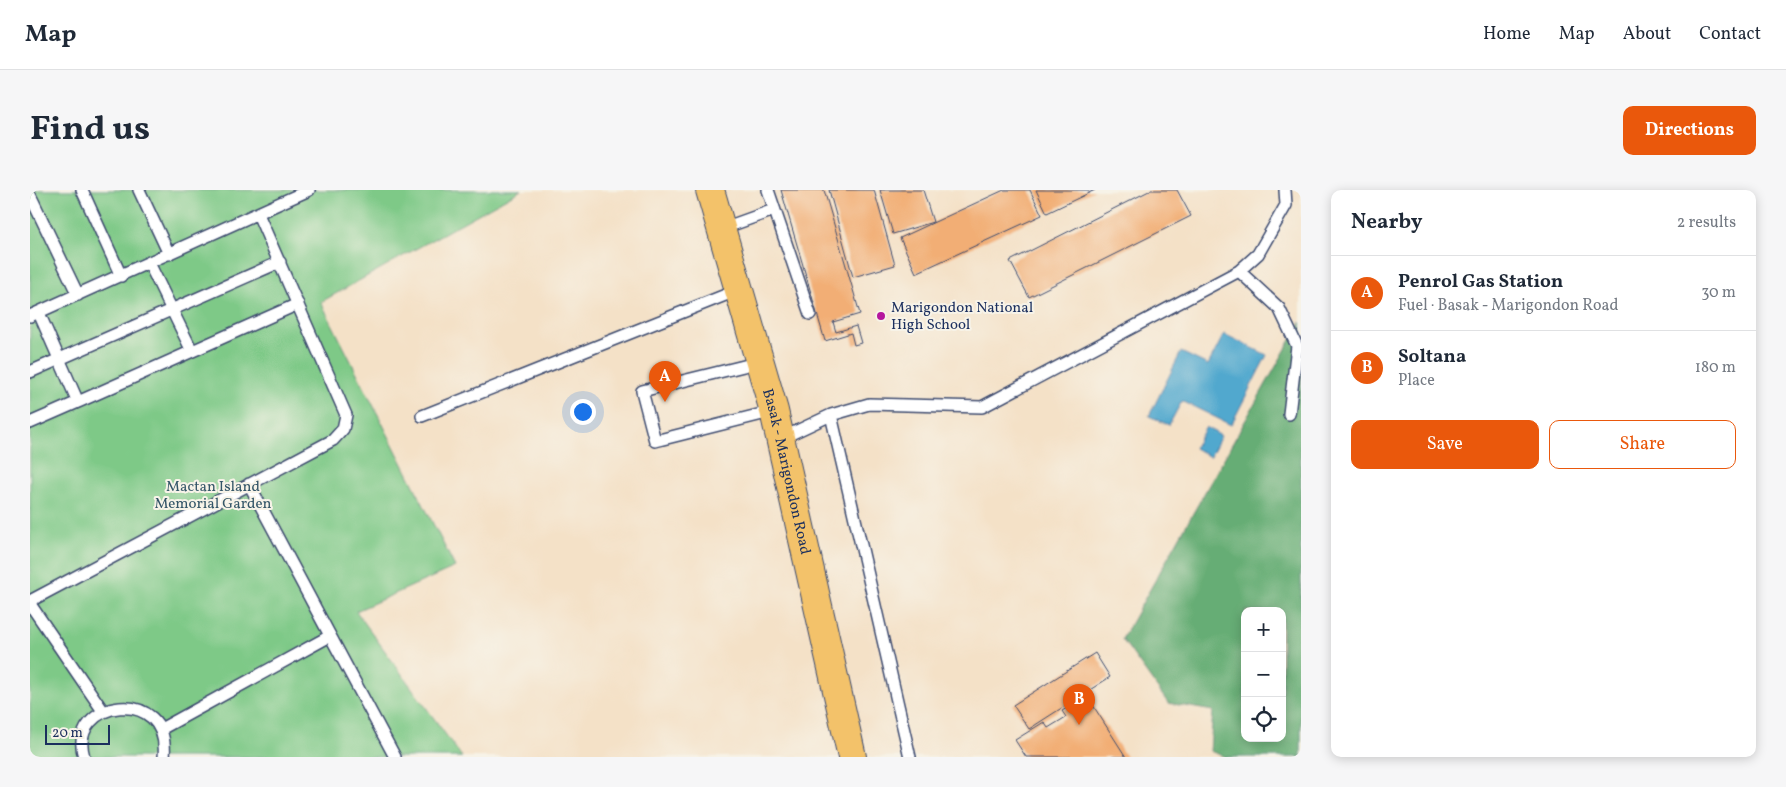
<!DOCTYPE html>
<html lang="en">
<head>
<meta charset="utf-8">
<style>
  :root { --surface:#fff; --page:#f6f6f7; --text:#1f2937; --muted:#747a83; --line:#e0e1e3; --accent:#ea580c }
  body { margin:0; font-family:Vollkorn,serif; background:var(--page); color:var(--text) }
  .controls { position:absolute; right:15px; bottom:15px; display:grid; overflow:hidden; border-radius:10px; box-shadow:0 2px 12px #0003 }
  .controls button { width:45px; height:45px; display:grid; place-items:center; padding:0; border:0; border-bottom:1px solid var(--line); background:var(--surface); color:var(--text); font:25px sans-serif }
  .scale { position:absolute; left:15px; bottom:12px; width:65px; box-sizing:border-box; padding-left:5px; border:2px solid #1b2f5e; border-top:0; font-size:14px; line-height:18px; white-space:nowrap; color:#1b2f5e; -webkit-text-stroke:4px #f7f3e8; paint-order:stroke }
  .you { position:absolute; left:552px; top:221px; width:18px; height:18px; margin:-12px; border:4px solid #fff; border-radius:50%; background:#1a73e8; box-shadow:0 0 0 8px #1a73e833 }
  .badge { display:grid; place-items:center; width:32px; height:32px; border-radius:50%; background:var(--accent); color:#fff; font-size:16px; font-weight:700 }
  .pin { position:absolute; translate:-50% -41px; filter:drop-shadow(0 1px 2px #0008) }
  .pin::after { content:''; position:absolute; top:26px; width:18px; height:15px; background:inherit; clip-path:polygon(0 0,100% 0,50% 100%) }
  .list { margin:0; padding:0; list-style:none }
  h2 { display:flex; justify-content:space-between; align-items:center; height:65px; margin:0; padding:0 20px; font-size:21px }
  h2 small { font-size:16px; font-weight:400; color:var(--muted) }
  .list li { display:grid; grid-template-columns:32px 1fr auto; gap:15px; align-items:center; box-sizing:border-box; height:75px; padding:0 20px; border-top:1px solid var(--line) }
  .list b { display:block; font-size:19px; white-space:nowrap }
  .list p { margin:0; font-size:16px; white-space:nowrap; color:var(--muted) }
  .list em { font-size:16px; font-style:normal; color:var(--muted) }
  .actions { display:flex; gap:10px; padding:15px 20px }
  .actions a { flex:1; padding:11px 0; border:1px solid var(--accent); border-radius:10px; text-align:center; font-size:18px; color:var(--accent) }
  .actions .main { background:var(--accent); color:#fff }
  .icon { flex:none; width:28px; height:28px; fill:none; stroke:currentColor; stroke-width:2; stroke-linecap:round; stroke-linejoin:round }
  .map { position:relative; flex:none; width:1271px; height:567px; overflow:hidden; border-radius:10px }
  header { display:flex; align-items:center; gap:30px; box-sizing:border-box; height:70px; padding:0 25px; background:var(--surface); border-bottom:1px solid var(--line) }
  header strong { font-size:24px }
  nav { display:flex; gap:28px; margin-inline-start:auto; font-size:18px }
  .intro { display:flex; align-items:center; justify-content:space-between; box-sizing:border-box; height:120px; padding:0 30px }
  h1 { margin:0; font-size:35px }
  .button { padding:12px 22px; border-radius:10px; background:var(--accent); color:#fff; font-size:18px; font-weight:700 }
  main { display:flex; gap:30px; padding:0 30px }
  aside { flex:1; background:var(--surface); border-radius:10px; box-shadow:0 2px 12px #0003 }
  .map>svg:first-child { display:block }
  .green { fill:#7ec987; stroke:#4c7c72 }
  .forest { fill:#66ad74; stroke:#406e69; fill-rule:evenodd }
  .water { fill:#51a8ce; stroke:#366c96 }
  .building { fill:#f2ae74 }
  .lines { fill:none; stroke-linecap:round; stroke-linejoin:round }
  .service-casing { stroke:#3c4a6e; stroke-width:14 }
  .primary-casing { stroke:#3c4a6e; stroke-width:30 }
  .service { stroke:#fff; stroke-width:11 }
  .primary { stroke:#f3c26a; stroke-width:28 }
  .poi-dot { fill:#b5179e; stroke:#f7f3e8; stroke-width:2 }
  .labels { text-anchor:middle; stroke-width:4; stroke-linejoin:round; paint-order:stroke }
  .poi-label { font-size:15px; fill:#1b2f5e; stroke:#f7f3e8; text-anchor:start }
  .street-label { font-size:15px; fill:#1b2f5e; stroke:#f7f3e8 }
  .park-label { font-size:15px; fill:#345668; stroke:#f7f3e8 }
</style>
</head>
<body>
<header>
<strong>Map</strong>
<nav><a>Home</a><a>Map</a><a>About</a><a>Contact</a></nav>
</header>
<div class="intro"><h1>Find us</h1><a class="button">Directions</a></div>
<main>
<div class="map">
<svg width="1271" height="567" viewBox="0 0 1271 567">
  <rect width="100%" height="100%" fill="#f7f3e8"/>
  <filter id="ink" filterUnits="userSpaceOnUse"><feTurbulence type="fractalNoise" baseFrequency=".02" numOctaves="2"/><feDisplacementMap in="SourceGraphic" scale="10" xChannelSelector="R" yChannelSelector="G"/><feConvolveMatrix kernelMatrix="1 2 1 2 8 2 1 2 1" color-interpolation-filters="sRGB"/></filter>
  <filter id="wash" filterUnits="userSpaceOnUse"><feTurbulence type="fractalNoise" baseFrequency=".0096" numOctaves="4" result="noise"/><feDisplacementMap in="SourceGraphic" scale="20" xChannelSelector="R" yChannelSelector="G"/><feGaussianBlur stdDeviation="1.12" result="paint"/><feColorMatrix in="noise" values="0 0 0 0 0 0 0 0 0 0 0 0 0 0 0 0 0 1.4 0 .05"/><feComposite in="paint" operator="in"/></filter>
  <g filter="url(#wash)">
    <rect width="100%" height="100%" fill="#f4e1c7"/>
    <!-- green -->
    <path class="green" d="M 0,0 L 491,0 L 291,112 L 425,377 L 326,421 L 432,567 L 0,567 Z"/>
    <!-- forest -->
    <path class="forest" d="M 1271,132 L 1271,567 L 1196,567 L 1180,561 L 1183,521 L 1138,513 L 1092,449 ZM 1215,421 L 1252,421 L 1252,548 L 1215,548 Z"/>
    <!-- water -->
    <path class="water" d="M 1194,144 L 1237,165 L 1201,235 L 1152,211 L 1139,235 L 1119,226 L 1151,162 L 1178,175 Z
      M 1176,237 L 1191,246 L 1180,267 L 1164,258 Z"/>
    <g id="blocks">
      <!-- building -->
      <path class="building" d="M 751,0 L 794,0 L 830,124 L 803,132 L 806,142 L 826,136 L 831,153 L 824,155 L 821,143 L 795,151 Z
        M 799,0 L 844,0 L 865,75 L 823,87 Z
        M 850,0 L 893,0 L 903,32 L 863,44 Z
        M 974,0 L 1000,0 L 1012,25 L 886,83 L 870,48 Z
        M 1006,0 L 1065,0 L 1017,23 Z
        M 1121,0 L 1147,0 L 1161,26 L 999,107 L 980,71 Z
        M 1065,463 L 1080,487 L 999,539 L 983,515 Z
        M 1057,506 L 1096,567 L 996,567 L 985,550 L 1014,532 L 1018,538 L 1036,527 L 1032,521 Z"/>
    </g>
  </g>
  <g filter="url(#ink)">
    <use href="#blocks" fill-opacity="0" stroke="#3c4a6e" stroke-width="1"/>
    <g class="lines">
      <defs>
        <path id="service" d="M 52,0 L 91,86
          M 109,0 L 139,64
          M 738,0 L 780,124
          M 0,5 L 48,105
          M 691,39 L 744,20
          M 119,73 L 162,161
          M 1209,81 L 1228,64 L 1256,15 L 1255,0
          M 9,123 L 48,212 L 268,114
          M 0,126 L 279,0
          M 730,172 L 612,201 L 625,251 L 744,221
          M 0,182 L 250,72
          M 801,225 L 880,567
          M 392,226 L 708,100
          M 0,233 L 48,212
          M 750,249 L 801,225 L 839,214 L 952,217 L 1209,81 L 1249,118 L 1267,156 L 1259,224
          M 219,294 L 365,567
          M 0,411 L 303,250 L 313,239 L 316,225 L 228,24
          M 0,414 L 73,521
          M 131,539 L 300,446
          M 54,567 C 36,510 141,493 134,567"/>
        <g id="primary">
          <path id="s1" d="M 680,0 L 744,221 L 822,567"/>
        </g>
      </defs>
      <!-- service casing -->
      <use href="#service" class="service-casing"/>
      <!-- primary casing -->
      <use href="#primary" class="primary-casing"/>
      <!-- service -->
      <use href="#service" class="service"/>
      <!-- primary -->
      <use href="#primary" class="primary"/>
    </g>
  </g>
  <!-- markers -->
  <circle class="poi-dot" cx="851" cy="126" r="5"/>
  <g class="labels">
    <!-- poi labels -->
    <g class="poi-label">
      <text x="861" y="122">Marigondon National<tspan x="861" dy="17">High School</tspan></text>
    </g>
    <!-- street labels -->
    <g class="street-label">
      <text dy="5" stroke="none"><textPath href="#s1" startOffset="292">Basak - Marigondon Road</textPath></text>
    </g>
    <!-- park labels -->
    <g class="park-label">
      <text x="183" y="301">Mactan Island<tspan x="183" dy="17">Memorial Garden</tspan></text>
    </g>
  </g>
</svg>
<div class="controls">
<button>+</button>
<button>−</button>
<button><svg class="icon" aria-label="locate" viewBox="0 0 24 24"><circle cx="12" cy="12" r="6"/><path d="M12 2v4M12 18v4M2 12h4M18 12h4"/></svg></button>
</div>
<div class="scale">20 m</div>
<div class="you"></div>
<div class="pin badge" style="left:635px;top:212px">A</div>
<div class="pin badge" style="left:1049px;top:535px">B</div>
</div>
<aside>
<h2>Nearby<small>2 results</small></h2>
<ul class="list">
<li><span class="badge">A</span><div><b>Penrol Gas Station</b><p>Fuel · Basak - Marigondon Road</p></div><em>30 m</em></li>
<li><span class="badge">B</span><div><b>Soltana</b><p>Place</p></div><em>180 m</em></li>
</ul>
<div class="actions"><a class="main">Save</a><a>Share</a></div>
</aside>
</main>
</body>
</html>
